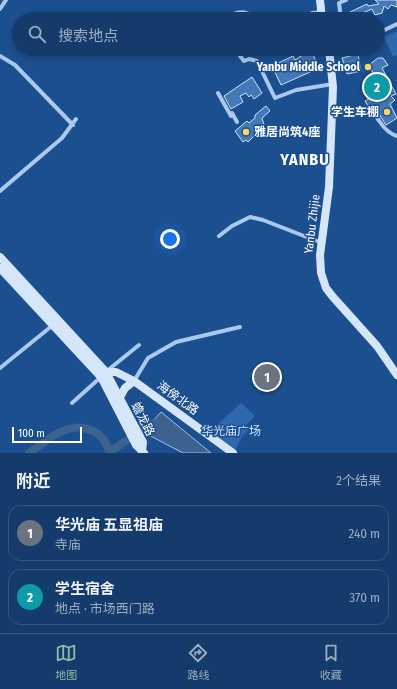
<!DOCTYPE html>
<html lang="zh">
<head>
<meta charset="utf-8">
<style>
  :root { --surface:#143b6b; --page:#1d4271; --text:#f1f3f6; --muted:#9dadc1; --line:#33557e; --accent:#8abfa5 }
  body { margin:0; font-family:"Fira Sans Condensed","Noto Sans SC",sans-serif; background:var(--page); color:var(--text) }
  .scale { position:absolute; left:12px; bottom:10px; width:70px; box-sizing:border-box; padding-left:4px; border:2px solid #fff; border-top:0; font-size:11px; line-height:14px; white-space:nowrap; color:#fff; -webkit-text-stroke:3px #1b4f8f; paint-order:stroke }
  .you { position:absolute; left:170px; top:239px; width:14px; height:14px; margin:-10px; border:3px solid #fff; border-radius:50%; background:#1a73e8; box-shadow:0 0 0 6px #1a73e833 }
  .badge { display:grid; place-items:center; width:26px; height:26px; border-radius:50%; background:var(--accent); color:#fff; font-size:13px; font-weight:700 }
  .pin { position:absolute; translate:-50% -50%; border:2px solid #fff; box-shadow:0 1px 4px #0006 }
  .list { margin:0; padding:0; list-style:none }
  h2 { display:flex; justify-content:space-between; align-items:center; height:52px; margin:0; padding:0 16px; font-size:17px }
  h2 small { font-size:13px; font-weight:400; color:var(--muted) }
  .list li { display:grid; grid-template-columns:26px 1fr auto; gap:12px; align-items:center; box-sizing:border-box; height:56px; margin:0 8px 8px; padding:0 8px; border:1px solid var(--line); border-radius:12px }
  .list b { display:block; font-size:15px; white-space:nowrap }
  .list p { margin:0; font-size:13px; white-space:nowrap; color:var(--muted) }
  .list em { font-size:13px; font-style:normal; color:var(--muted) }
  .icon { flex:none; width:22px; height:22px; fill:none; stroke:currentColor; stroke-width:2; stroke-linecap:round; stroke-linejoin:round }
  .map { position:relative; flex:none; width:397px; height:453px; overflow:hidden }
  .search { position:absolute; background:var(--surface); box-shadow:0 2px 6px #0003; left:12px; right:12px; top:12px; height:44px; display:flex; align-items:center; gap:10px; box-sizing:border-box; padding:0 14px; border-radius:22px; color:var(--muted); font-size:15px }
  .sheet { height:180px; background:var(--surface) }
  nav { display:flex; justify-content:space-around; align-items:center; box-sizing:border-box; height:56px; border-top:1px solid var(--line); background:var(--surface); font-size:11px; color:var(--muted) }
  nav a { display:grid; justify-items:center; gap:2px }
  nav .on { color:var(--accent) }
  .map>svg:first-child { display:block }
  .green { fill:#2e69ad }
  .water { fill:#3c6290; stroke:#9cc4f0 }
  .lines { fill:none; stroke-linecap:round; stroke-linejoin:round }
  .river { stroke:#3c6290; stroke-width:8 }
  .building { fill:#4478b7; stroke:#cfe3fa }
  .street { stroke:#a9c9ee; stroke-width:4 }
  .secondary { stroke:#d6e6fa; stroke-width:8 }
  .poi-dot { fill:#ffd166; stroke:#1b4f8f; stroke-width:1.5 }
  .labels { text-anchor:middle; stroke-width:3; stroke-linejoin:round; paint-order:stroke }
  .poi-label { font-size:12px; font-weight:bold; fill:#fff; stroke:#1b4f8f; text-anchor:end }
  .street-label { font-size:12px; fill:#fff; stroke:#1b4f8f }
  .park-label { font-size:12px; fill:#cfe3fa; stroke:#1b4f8f }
  .district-label { font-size:16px; font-weight:bold; letter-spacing:1px; fill:#fff; stroke:#1b4f8f }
</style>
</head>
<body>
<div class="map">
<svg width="397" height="453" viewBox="0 0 397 453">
  <rect width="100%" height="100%" fill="#1b4f8f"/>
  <!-- green -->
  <path class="green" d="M 397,31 L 397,55 L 393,57 L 384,37 Z
    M 241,403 L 255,416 L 244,427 L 249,430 L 243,435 L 235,450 L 209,432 Z"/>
  <!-- water -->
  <path class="water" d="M 161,412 L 211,453 L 183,453 L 143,432 Z"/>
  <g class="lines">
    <!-- river -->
    <path class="river" d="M 109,452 L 153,423 L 160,428
      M 29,453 C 40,446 51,435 63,431 C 83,422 105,431 109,453"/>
  </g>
  <!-- building -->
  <path class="building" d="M 375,0 L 397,0 L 397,7 L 391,5 L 388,9 L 384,6 L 382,13 L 375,15 L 372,9 L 363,13 L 366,19 L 353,19 L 350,12 L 367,4 L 368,6 L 379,4 Z
    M 311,50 L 319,68 L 281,85 L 272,66 L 293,56 L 295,60 Z
    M 358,54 L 361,71 L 347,74 L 342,58 Z
    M 378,58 L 383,58 L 388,65 L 382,68 L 396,94 L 391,96 L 395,100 L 390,104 L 397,118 L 386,125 L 373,105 L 368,106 L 365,101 L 377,94 L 369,81 L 375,77 L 369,65 Z
    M 252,77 L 262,93 L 254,99 L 251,95 L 249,97 L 246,93 L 240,96 L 243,102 L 231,109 L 224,96 Z
    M 266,106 L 270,111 L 262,118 L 264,125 L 261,127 L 262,128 L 248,142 L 246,140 L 243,142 L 235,131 L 247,121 L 249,123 L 255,118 L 255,115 Z"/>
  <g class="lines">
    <!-- street -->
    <path class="street" d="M 0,9 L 6,0
      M 222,19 C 238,11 243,9 259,19
      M 301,19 L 312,13 L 321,12
      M 341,19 L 339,3 L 346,0
      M 378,33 L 397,24
      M 234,49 L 240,56
      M 239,49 L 240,56 L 244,61 L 249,59 L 257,61 L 275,98 L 296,90 L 333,84
      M 0,56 L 15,65 L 73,125
      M 218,93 L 231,116
      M 332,110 C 340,111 367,109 371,110 C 376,112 376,118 380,122 C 384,128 390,134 397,136
      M 232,113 L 237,122
      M 0,191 L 62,138 L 76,119
      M 219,236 L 232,226 L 250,217 L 263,220 L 322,243
      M 0,368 L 53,325
      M 108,370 L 139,345
      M 134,381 L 148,358 L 176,342 L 240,327
      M 72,403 L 102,376"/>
    <!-- secondary -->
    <path class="secondary" d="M 320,0 L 322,19
      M 329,49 L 333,87 L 329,187 L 320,255 L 321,273 L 326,288 L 333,297 L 377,346 L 397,375
      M 0,257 L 106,372 L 143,442 L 142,451
      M 0,268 L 101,377 L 136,445 L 144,453
      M 106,372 L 116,372 L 134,381 L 233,453
      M 119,399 L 125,388 L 134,381"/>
  </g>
  <!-- markers -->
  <g class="poi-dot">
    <circle cx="368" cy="67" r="4"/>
    <circle cx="387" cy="112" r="4"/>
    <circle cx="246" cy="132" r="4"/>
  </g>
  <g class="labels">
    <!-- poi labels -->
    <g class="poi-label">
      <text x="360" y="71">Yanbu Middle School</text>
      <text x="379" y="116">学生车棚</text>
      <text x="254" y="136" text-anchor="start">雅居尚筑4座</text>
    </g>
    <!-- street labels -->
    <g class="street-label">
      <text transform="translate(312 224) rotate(-83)" y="4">Yanbu Zhijie</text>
      <text transform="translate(178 398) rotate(36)" y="4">海傍北路</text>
      <text transform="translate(143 419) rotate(63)" y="4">蟾龙路</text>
    </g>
    <!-- park labels -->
    <g class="park-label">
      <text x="231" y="435">华光庙广场</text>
    </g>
    <!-- district labels -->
    <g class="district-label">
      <text x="305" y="165">YANBU</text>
    </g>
  </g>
</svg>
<div class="scale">100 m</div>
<div class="you"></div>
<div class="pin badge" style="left:267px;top:377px;background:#6b7280">1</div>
<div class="pin badge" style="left:377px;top:87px;background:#0f9aa8">2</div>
<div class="search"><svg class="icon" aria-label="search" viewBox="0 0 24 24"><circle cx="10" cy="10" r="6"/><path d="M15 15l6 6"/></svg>搜索地点</div>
</div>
<section class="sheet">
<h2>附近<small>2个结果</small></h2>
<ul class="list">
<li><span class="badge" style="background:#6b7280">1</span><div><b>华光庙 五显祖庙</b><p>寺庙</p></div><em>240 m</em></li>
<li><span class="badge" style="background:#0f9aa8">2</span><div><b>学生宿舍</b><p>地点 · 市场西门路</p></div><em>370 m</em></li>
</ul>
</section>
<nav>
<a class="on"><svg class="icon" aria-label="map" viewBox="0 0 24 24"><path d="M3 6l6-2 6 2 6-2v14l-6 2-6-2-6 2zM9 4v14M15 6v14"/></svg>地图</a>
<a><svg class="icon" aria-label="directions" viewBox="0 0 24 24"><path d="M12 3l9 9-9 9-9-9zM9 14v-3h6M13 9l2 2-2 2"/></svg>路线</a>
<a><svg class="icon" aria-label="saved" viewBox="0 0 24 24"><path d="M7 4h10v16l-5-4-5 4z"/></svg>收藏</a>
</nav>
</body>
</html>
